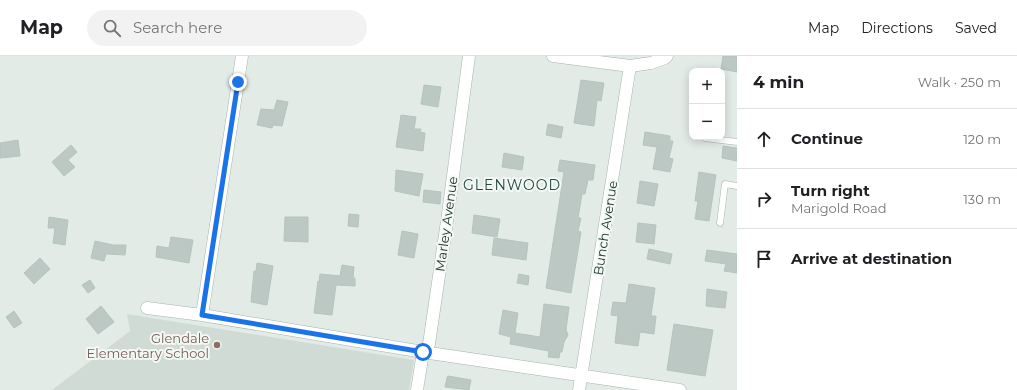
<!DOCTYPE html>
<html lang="en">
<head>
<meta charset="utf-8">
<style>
  :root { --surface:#fff; --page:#f2f2f2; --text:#202124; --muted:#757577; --line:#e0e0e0 }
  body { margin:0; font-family:Montserrat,sans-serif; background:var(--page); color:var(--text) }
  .controls { position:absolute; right:12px; top:12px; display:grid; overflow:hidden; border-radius:8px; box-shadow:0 2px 10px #0003 }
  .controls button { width:36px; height:36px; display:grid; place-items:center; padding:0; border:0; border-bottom:1px solid var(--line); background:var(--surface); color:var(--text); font:20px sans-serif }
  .stop { position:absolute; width:12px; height:12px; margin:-9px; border:3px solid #1a73e8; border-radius:50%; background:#fff }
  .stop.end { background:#1a73e8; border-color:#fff; box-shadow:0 1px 4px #0008 }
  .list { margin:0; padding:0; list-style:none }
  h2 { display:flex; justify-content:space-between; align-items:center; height:52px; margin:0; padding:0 16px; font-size:17px }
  h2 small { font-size:13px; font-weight:400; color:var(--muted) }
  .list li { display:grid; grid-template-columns:26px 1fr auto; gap:12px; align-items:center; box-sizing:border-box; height:60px; padding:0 16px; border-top:1px solid var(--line) }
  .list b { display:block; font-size:15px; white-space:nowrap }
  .list p { margin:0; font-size:13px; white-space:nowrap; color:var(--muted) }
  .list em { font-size:13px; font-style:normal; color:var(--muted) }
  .icon { flex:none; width:22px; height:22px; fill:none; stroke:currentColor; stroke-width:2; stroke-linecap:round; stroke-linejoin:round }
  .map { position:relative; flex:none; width:737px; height:334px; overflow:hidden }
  header { display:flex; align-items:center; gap:24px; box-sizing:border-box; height:56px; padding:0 20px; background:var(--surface); border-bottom:1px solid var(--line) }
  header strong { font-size:19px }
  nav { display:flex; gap:22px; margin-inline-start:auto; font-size:14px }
  .search { width:280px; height:36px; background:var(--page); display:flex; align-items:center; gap:10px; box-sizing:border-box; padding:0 14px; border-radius:22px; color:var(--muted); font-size:15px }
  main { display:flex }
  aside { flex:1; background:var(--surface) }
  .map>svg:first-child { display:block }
  .built { fill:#d1dbd6 }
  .building { fill:#bbc8c3; stroke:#b6c4be }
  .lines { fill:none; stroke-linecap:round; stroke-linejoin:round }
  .service-casing { stroke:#a6b2ae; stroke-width:7 }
  .minor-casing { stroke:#a6b2ae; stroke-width:13 }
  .service { stroke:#fff; stroke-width:6 }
  .minor { stroke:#fff; stroke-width:12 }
  .route { stroke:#1a73e8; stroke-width:5 }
  .education-dot { fill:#8d6e63; stroke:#f3f8f5; stroke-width:1.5 }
  .labels { text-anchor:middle; stroke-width:4; stroke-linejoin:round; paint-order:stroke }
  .street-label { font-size:13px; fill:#243a34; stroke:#f3f8f5 }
  .education-label { font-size:13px; fill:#785e54; stroke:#f3f8f5; text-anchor:end }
  .neighbourhood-label { font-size:14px; letter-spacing:1px; fill:#224a40; stroke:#f3f8f5 }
</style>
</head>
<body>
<header>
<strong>Map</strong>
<div class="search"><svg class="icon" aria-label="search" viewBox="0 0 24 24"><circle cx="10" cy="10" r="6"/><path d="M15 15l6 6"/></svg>Search here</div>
<nav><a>Map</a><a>Directions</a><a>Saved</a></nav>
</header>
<main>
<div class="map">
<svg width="737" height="334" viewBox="0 0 737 334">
  <rect width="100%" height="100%" fill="#e3ebe7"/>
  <!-- built -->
  <path class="built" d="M 127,258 L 414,304 L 409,334 L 52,334 L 130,275 Z"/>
  <!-- building -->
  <path class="building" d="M 723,0 L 737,0 L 737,16 L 721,13 Z
    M 581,24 L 604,27 L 601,45 L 597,44 L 594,70 L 574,67 Z
    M 424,29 L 441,31 L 438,51 L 421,48 Z
    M 277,44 L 288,46 L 282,70 L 273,69 L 272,72 L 257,69 L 261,53 L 274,54 Z
    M 401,59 L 416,61 L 414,73 L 421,73 L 420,76 L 425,77 L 423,95 L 396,91 Z
    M 548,68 L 563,71 L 561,82 L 546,79 Z
    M 645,76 L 670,80 L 670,85 L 673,85 L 669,102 L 673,103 L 670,116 L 653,113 L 657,91 L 643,89 Z
    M 18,84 L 20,100 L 0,102 L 0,87 Z
    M 71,89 L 77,96 L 68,104 L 75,111 L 64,120 L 52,106 Z
    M 723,90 L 737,92 L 737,105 L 722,102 Z
    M 504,97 L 524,101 L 522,114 L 502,111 Z
    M 560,104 L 595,109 L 593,124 L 588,124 L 585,138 L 582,138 L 578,162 L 581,162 L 578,175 L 581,176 L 571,237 L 546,232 L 564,116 L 558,115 Z
    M 396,114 L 423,118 L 419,140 L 395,135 Z
    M 699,116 L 716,119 L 709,165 L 695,163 L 698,145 L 695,145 Z
    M 640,125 L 658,128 L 654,150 L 637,147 Z
    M 424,134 L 441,136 L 440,148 L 423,146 Z
    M 349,158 L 359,159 L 358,171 L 348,170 Z
    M 474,159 L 500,163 L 497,181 L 472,177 Z
    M 49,161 L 68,164 L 65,189 L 53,187 L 55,172 L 48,172 Z
    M 285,161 L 308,161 L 308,186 L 284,185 Z
    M 638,167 L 656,169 L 654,188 L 636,186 Z
    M 402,175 L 418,178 L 414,202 L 398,199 Z
    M 171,181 L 193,184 L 189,207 L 156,201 L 157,190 L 169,192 Z
    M 494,182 L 528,187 L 526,204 L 492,199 Z
    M 95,185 L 113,189 L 126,189 L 125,199 L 106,198 L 104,205 L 91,202 Z
    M 649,193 L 672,198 L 670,208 L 647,203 Z
    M 707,194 L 737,198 L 737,217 L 724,215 L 726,208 L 705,205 Z
    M 40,202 L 50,213 L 34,228 L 24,217 Z
    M 257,207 L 273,210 L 267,249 L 251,246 L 254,215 L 256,215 Z
    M 342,209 L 354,211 L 353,222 L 355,222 L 355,230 L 336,229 L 332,259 L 314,257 L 318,225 L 319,226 L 320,218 L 340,220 Z
    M 519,218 L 529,220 L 528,229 L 517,227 Z
    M 90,224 L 95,232 L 88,237 L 82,229 Z
    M 629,228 L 655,232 L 651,260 L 656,260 L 654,278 L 640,276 L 638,290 L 615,287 L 618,260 L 611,259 L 613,246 L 626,247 Z
    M 707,233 L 727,236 L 725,252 L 706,250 Z
    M 544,248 L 569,251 L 566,274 L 568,279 L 564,286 L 562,296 L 560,296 L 559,302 L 548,301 L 549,295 L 510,288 L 511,281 L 499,278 L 503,254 L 518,257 L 515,277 L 540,281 Z
    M 101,250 L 114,266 L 98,278 L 86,263 Z
    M 14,255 L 22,267 L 14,272 L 6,261 Z
    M 674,268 L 713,274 L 705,320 L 667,314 Z
    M 448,320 L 471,324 L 469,334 L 445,331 L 447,322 Z"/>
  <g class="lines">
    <defs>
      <path id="service" d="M 705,82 L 737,86
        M 720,167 L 725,128 L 737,130"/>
      <path id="minor" d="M 553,0 L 630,10 L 651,7 L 665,2 L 667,0
        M 147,252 L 202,259 L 423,296 L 680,334
        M 202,259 L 242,0
        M 417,334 L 423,296 L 429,288 L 447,165 L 469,0
        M 579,334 L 630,10"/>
    </defs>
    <!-- service casing -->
    <use href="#service" class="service-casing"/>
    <!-- minor casing -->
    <use href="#minor" class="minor-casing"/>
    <!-- service -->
    <use href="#service" class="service"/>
    <!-- minor -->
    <use href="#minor" class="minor"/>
  </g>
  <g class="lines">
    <!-- route -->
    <path class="route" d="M 238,26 L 202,259 L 423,296"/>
  </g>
  <!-- markers -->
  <circle class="education-dot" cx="217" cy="289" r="4"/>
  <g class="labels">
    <!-- street labels -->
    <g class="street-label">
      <text transform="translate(446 168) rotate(-82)" y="5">Marley Avenue</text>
      <text transform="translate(605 172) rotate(-81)" y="5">Bunch Avenue</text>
    </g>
    <!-- education labels -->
    <g class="education-label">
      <text x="209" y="287">Glendale<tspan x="209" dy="15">Elementary School</tspan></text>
    </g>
    <!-- neighbourhood labels -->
    <g class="neighbourhood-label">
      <text x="512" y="134">GLENWOOD</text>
    </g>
  </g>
</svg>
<div class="controls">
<button>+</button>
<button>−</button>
</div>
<div class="stop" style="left:423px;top:296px"></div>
<div class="stop end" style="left:238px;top:26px"></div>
</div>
<aside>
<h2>4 min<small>Walk · 250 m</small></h2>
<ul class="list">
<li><svg class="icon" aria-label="ahead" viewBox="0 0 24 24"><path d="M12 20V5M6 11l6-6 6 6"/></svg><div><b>Continue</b></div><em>120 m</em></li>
<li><svg class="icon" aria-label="right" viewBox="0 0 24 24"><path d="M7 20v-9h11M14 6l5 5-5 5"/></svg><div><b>Turn right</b><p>Marigold Road</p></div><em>130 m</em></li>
<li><svg class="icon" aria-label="arrive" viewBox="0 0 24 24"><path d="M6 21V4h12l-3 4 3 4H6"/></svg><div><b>Arrive at destination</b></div></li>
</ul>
</aside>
</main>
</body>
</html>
